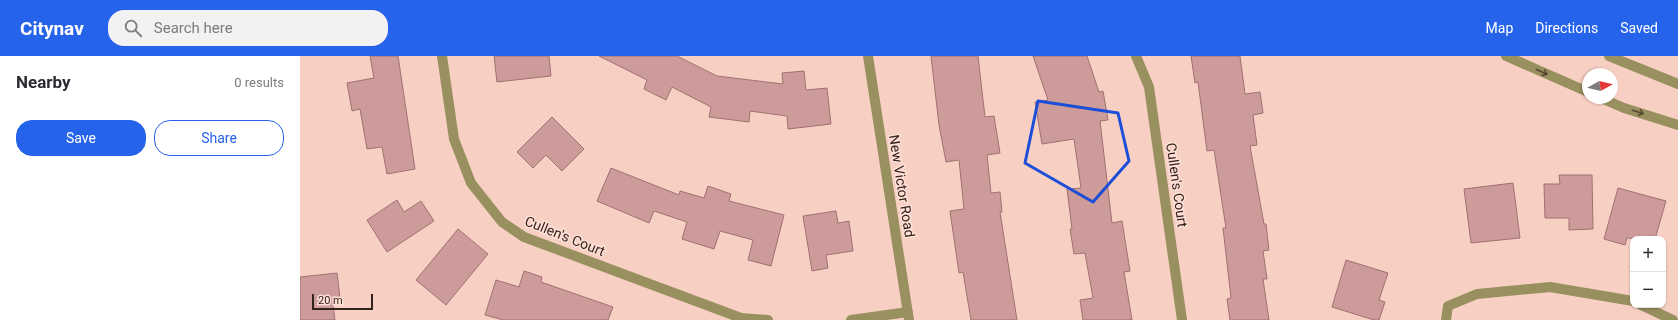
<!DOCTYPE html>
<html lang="en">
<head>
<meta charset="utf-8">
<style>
  :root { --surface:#fff; --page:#f2f2f3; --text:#2b2b33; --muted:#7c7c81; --line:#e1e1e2; --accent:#2563eb }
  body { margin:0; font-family:Roboto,sans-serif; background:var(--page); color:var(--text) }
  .controls { position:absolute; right:12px; bottom:12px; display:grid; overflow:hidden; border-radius:8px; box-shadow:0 1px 3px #0004 }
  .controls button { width:36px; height:36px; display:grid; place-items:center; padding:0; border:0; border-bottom:1px solid var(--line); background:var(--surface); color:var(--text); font:20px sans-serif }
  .compass { position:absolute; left:1282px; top:12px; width:36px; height:36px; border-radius:50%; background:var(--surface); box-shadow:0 1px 3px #0004; rotate:82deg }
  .scale { position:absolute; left:12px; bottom:10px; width:61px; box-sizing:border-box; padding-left:4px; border:2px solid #34221c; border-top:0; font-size:11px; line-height:14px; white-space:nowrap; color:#34221c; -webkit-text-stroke:3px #ffe0d6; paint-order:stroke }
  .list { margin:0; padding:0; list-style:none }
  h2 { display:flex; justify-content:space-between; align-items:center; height:52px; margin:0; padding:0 16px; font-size:17px }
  h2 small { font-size:13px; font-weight:400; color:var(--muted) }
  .actions { display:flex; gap:8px; padding:12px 16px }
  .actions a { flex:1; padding:9px 0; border:1px solid var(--accent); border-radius:16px; text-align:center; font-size:14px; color:var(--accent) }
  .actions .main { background:var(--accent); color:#fff }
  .icon { flex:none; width:22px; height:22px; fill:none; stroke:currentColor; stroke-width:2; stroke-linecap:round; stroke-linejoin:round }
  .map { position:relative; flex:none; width:1378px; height:264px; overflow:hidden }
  header { display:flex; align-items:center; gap:24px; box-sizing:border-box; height:56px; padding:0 20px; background:var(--accent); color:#fff }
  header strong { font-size:19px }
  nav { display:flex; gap:22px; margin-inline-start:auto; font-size:14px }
  .search { width:280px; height:36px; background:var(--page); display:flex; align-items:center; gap:10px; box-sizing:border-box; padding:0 14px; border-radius:16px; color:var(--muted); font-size:15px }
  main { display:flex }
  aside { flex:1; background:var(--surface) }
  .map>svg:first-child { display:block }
  .building { fill:#cd9b9a; stroke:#a07171 }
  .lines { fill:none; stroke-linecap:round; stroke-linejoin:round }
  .minor { stroke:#999060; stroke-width:10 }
  .tertiary { stroke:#999060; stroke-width:10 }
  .oneway { stroke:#574834 }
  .marked { fill:none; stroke:#1d4ed8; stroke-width:3; stroke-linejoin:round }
  .labels { text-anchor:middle; stroke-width:3; stroke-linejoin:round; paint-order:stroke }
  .street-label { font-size:14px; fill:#34221c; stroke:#ffe0d6 }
</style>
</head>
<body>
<header>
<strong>Citynav</strong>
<div class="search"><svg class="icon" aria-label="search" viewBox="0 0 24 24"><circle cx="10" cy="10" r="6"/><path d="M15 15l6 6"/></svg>Search here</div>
<nav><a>Map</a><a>Directions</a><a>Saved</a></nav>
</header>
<main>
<aside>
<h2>Nearby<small>0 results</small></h2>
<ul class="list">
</ul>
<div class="actions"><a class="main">Save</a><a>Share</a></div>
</aside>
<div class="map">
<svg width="1378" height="264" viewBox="0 0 1378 264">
  <rect width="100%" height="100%" fill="#f8d0c3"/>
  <!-- building -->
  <path class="building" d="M 70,0 L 98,0 L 115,113 L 87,118 L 82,91 L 67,93 L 60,53 L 52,55 L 47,27 L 74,22 Z
    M 194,0 L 249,0 L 251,20 L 197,26 Z
    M 299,0 L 377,0 L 417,20 L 483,28 L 482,17 L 504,15 L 506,34 L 527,32 L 531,68 L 488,73 L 487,60 L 450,55 L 449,66 L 409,61 L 411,51 L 372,31 L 366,44 L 344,33 L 347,24 Z
    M 631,0 L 678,0 L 685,61 L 694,60 L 700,97 L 687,99 L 691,137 L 700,136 L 702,156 L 700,156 L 717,264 L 671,264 L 663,216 L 659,217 L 650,155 L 664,153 L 659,104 L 646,106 L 639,69 Z
    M 733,0 L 787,0 L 799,36 L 803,35 L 808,64 L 800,65 L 812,167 L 822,165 L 830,215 L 824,216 L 832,264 L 783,264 L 780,244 L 793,242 L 785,197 L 774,198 L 770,173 L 772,173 L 767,133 L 781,132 L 774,83 L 742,88 L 735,46 L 748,44 Z
    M 891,0 L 940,0 L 945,38 L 960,36 L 963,57 L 953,59 L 957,89 L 950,90 L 964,168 L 966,168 L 969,194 L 963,195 L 967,223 L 963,223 L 969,264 L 930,264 L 927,243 L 931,242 L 923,172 L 926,172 L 914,94 L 907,95 L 898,26 L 895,27 Z
    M 252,61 L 284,93 L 262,115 L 246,99 L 233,112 L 217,96 Z
    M 311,112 L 379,139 L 380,135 L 404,142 L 408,130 L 431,138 L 429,145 L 484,159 L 471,210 L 448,204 L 453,184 L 420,175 L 414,193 L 382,183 L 387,166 L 354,155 L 349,167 L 297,145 Z
    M 1259,119 L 1292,119 L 1293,173 L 1269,174 L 1269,162 L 1245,162 L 1244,128 L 1260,128 Z
    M 1213,127 L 1220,182 L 1171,187 L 1164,133 Z
    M 1318,132 L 1366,145 L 1355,183 L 1327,182 L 1325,189 L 1304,183 Z
    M 97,144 L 104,156 L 121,145 L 134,165 L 87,196 L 67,164 Z
    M 536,155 L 538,167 L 549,165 L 553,195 L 526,199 L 528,212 L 512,215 L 503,160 Z
    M 158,173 L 188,198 L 146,249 L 116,224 Z
    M 1046,204 L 1088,217 L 1079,244 L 1085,246 L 1079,264 L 1074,264 L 1032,251 Z
    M 224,215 L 242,221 L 241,226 L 313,251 L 308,264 L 203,264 L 185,259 L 196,224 L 219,231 Z
    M 37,217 L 40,242 L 32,243 L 35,264 L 0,264 L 0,221 Z"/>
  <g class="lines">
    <!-- minor -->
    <path class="minor" d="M 142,0 L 154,83 L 171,127 L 202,166 L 224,181 L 441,262 L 468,264
      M 568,0 L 609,264
      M 836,0 L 849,31 L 882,264
      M 1341,249 L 1373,264
      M 551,264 L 608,256
      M 1146,264 L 1148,250 L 1177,238 L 1250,231 L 1333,245"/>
    <!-- tertiary -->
    <path class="tertiary" d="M 1206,0 L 1288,36
      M 1309,0 L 1378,28
      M 1301,42 L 1324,52 L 1378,69"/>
  </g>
  <!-- one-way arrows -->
  <defs><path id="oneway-shaft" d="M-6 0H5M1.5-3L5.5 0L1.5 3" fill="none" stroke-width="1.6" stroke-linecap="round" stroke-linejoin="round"/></defs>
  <g class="oneway">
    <use href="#oneway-shaft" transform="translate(1242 16) rotate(24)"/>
    <use href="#oneway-shaft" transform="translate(1338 56) rotate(18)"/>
  </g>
  <!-- marked area -->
  <path class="marked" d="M 738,45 L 818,57 L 829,105 L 793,146 L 725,107 Z"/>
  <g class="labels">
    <!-- street labels -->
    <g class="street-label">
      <text transform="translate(877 129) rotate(82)" y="5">Cullen's Court</text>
      <text transform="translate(602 130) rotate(81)" y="5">New Victor Road</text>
      <text transform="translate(265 180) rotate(22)" y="5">Cullen's Court</text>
    </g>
  </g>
</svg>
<div class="controls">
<button>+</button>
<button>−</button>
</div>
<svg class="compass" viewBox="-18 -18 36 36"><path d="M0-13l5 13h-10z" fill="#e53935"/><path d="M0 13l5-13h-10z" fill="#7c7c81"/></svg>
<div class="scale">20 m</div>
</div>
</main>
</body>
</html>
